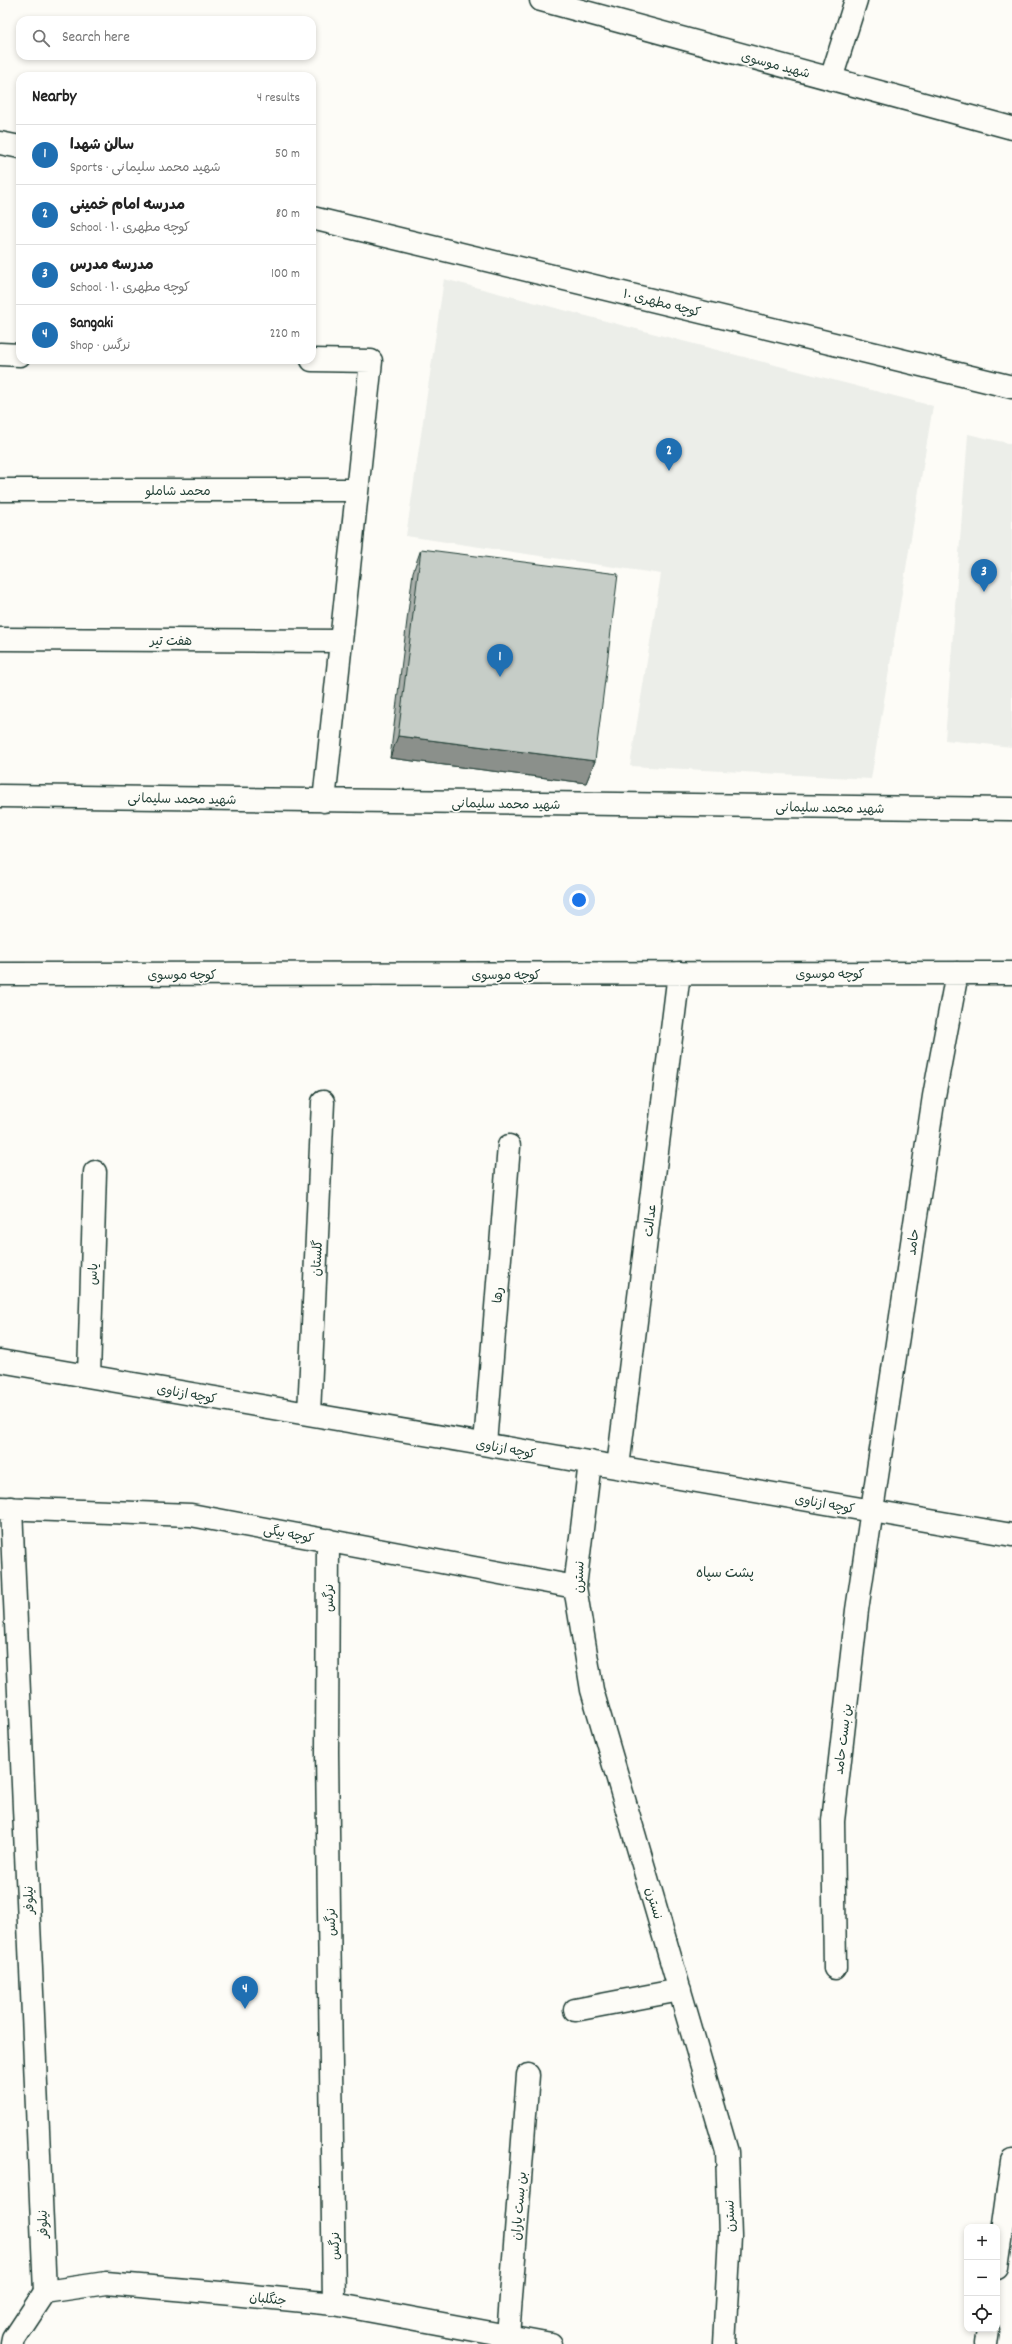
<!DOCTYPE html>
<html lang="en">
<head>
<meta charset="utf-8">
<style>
  :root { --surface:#fff; --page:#f2f2f2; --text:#222; --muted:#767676; --line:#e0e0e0; --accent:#1f6fb2 }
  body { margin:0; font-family:Dekko,"Playpen Sans Arabic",sans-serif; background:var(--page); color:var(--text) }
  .controls { position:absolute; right:12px; bottom:12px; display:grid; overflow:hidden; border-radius:8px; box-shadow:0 2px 6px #0003 }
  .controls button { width:36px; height:36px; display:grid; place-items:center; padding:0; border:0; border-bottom:1px solid var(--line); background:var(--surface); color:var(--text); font:20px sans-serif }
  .you { position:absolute; left:579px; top:900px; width:14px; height:14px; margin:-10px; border:3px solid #fff; border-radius:50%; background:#1a73e8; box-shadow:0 0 0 6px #1a73e833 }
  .badge { display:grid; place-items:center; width:26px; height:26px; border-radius:50%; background:var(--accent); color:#fff; font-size:13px; font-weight:700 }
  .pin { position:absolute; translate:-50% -33px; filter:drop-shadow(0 1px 2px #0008) }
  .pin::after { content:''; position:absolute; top:21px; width:14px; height:12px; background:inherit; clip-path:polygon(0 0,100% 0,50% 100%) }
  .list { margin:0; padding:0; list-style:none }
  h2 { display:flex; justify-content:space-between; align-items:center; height:52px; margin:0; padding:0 16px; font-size:17px }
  h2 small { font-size:13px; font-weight:400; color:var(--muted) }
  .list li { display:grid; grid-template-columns:26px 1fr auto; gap:12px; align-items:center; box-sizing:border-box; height:60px; padding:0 16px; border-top:1px solid var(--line) }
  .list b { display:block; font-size:15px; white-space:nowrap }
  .list p { margin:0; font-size:13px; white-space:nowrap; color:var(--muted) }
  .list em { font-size:13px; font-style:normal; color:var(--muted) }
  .icon { flex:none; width:22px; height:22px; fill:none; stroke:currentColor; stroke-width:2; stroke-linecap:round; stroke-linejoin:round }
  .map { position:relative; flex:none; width:1012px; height:2344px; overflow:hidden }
  .search { position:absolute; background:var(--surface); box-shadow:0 2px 6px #0003; left:16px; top:16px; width:300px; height:44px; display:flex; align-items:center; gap:10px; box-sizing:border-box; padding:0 14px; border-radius:12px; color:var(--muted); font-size:15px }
  .panel { position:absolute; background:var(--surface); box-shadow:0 2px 6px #0003; left:16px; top:72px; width:300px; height:292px; border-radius:12px }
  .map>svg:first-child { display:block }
  .built { fill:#eceee9 }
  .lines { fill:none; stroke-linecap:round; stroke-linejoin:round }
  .minor-casing { stroke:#1f3d34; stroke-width:25 }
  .major-casing { stroke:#1f3d34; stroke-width:25 }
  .minor { stroke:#fdfcf7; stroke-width:22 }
  .major { stroke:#fdfcf7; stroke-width:22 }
  .wall { fill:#aab0ab; stroke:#1f3d34 }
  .shaded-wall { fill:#8b908b; stroke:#1f3d34 }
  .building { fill:#c6cdc7; stroke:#1f3d34 }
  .labels { text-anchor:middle; stroke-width:3; stroke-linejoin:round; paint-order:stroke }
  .street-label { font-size:13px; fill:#1f3d34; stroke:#fdfcf7 }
  .neighbourhood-label { font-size:14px; fill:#1f3d34; stroke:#fdfcf7 }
</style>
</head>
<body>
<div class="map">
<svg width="1012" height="2344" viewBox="0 0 1012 2344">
  <rect width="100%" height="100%" fill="#fdfcf7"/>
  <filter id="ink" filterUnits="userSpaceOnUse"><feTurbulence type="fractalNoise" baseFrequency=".025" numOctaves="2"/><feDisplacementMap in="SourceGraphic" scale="8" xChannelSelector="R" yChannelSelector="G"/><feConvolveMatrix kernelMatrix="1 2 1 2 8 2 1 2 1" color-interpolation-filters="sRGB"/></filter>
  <g filter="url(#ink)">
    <!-- built -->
    <path class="built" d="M 444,279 L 933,406 L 871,779 L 630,766 L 661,574 L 406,536 Z
      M 968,434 L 1012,444 L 1012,747 L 945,740 Z"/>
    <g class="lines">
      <defs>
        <path id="minor" d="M 0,143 L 20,147
          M 312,218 L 1012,387
          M 0,354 L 20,355
          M 312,360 L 371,361 L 324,801
          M 0,490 L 357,490
          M 0,639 L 341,641
          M 0,796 L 1012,809
          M 0,974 L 1012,973
          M 0,1361 L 1012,1535
          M 89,1376 L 95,1172
          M 309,1414 L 323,1102
          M 485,1444 L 509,1146
          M 590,1462 L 575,1587 L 592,1690 L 727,2152 L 730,2236 L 724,2344
          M 618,1467 L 679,973
          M 0,1508 L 191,1515 L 575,1587
          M 11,1508 L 45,2292
          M 328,1540 L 327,1752 L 334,2304
          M 835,1968 L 833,1821 L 857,1610 L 934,1096 L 957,973
          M 575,2010 L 680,1990
          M 997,2268 L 1012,2161
          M 508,2336 L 528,2075
          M 986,2344 L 988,2329"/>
        <path id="major" d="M 541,0 L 1012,128
          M 831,79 L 856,0
          M 13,2344 L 14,2339 L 45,2292 L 106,2283 L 232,2294 L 334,2304 L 551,2344"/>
      </defs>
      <!-- minor casing -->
      <use href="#minor" class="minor-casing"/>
      <!-- major casing -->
      <use href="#major" class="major-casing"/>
      <!-- minor -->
      <use href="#minor" class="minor"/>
      <!-- major -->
      <use href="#major" class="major"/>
    </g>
    <!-- wall -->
    <path class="wall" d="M 421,549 L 595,761 L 586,783 L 390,758 L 413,572 Z"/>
    <!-- shaded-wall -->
    <path class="shaded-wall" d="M 398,736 L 595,761 L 586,783 L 390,758 Z"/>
    <!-- building -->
    <path class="building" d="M 421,549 L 618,574 L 595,761 L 398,736 Z"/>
  </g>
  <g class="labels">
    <!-- street labels -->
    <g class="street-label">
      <text transform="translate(776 64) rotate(15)" y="5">شهید موسوی</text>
      <text transform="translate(662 302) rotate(14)" y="5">کوچه مطهری ۱۰</text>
      <text x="178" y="495">محمد شاملو</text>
      <text x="171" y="645">هفت تیر</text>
      <text transform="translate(182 798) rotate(1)" y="5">شهید محمد سلیمانی</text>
      <text transform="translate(506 803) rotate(1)" y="5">شهید محمد سلیمانی</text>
      <text transform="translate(830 807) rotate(1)" y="5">شهید محمد سلیمانی</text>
      <text x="830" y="978">کوچه موسوی</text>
      <text x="182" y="979">کوچه موسوی</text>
      <text x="506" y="979">کوچه موسوی</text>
      <text transform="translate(649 1220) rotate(-83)" y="5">عدالت</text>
      <text transform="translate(912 1242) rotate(-82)" y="5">حامد</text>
      <text transform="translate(316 1258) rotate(-87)" y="5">گلستان</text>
      <text transform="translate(92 1274) rotate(-88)" y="5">یاس</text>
      <text transform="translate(497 1295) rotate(-85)" y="5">رها</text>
      <text transform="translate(187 1393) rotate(10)" y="5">کوچه ازناوی</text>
      <text transform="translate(506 1448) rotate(10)" y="5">کوچه ازناوی</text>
      <text transform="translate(825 1503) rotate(10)" y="5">کوچه ازناوی</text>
      <text transform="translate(289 1533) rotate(11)" y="5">کوچه بیگی</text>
      <text transform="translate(578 1577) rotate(-88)" y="5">نسترن</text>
      <text transform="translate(328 1598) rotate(-90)" y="5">نرگس</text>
      <text transform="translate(842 1739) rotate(-83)" y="5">بن بست حامد</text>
      <text transform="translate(28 1900) rotate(-92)" y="5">نیلوفر</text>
      <text transform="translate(655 1903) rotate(74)" y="5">نسترن</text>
      <text transform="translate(330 1922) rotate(-91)" y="5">نرگس</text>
      <text transform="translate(518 2206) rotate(-85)" y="5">بن بست یاران</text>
      <text transform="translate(729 2216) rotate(-92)" y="5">نسترن</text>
      <text transform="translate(42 2224) rotate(-92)" y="5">نیلوفر</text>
      <text transform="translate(334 2246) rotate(-90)" y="5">نرگس</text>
      <text transform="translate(268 2298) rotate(6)" y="5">جنگلبان</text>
    </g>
    <!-- neighbourhood labels -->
    <g class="neighbourhood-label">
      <text x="725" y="1577">پشت سپاه</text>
    </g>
  </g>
</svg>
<div class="controls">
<button>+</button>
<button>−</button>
<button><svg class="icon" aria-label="locate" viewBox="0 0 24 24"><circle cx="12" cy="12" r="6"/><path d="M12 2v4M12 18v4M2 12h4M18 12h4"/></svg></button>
</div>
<div class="you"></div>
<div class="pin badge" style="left:500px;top:677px">1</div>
<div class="pin badge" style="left:669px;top:471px">2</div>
<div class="pin badge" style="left:984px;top:592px">3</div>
<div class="pin badge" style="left:245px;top:2009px">4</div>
<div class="search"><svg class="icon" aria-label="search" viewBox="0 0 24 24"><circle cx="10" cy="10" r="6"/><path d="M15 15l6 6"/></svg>Search here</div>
<section class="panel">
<h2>Nearby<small>4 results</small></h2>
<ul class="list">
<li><span class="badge">1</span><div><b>سالن شهدا</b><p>Sports · شهید محمد سلیمانی</p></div><em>50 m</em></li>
<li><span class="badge">2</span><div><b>مدرسه امام خمینی</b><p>School · کوچه مطهری ۱۰</p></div><em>80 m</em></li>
<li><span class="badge">3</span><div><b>مدرسه مدرس</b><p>School · کوچه مطهری ۱۰</p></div><em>100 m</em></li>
<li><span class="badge">4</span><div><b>Sangaki</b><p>Shop · نرگس</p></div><em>220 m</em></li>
</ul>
</section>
</div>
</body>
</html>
